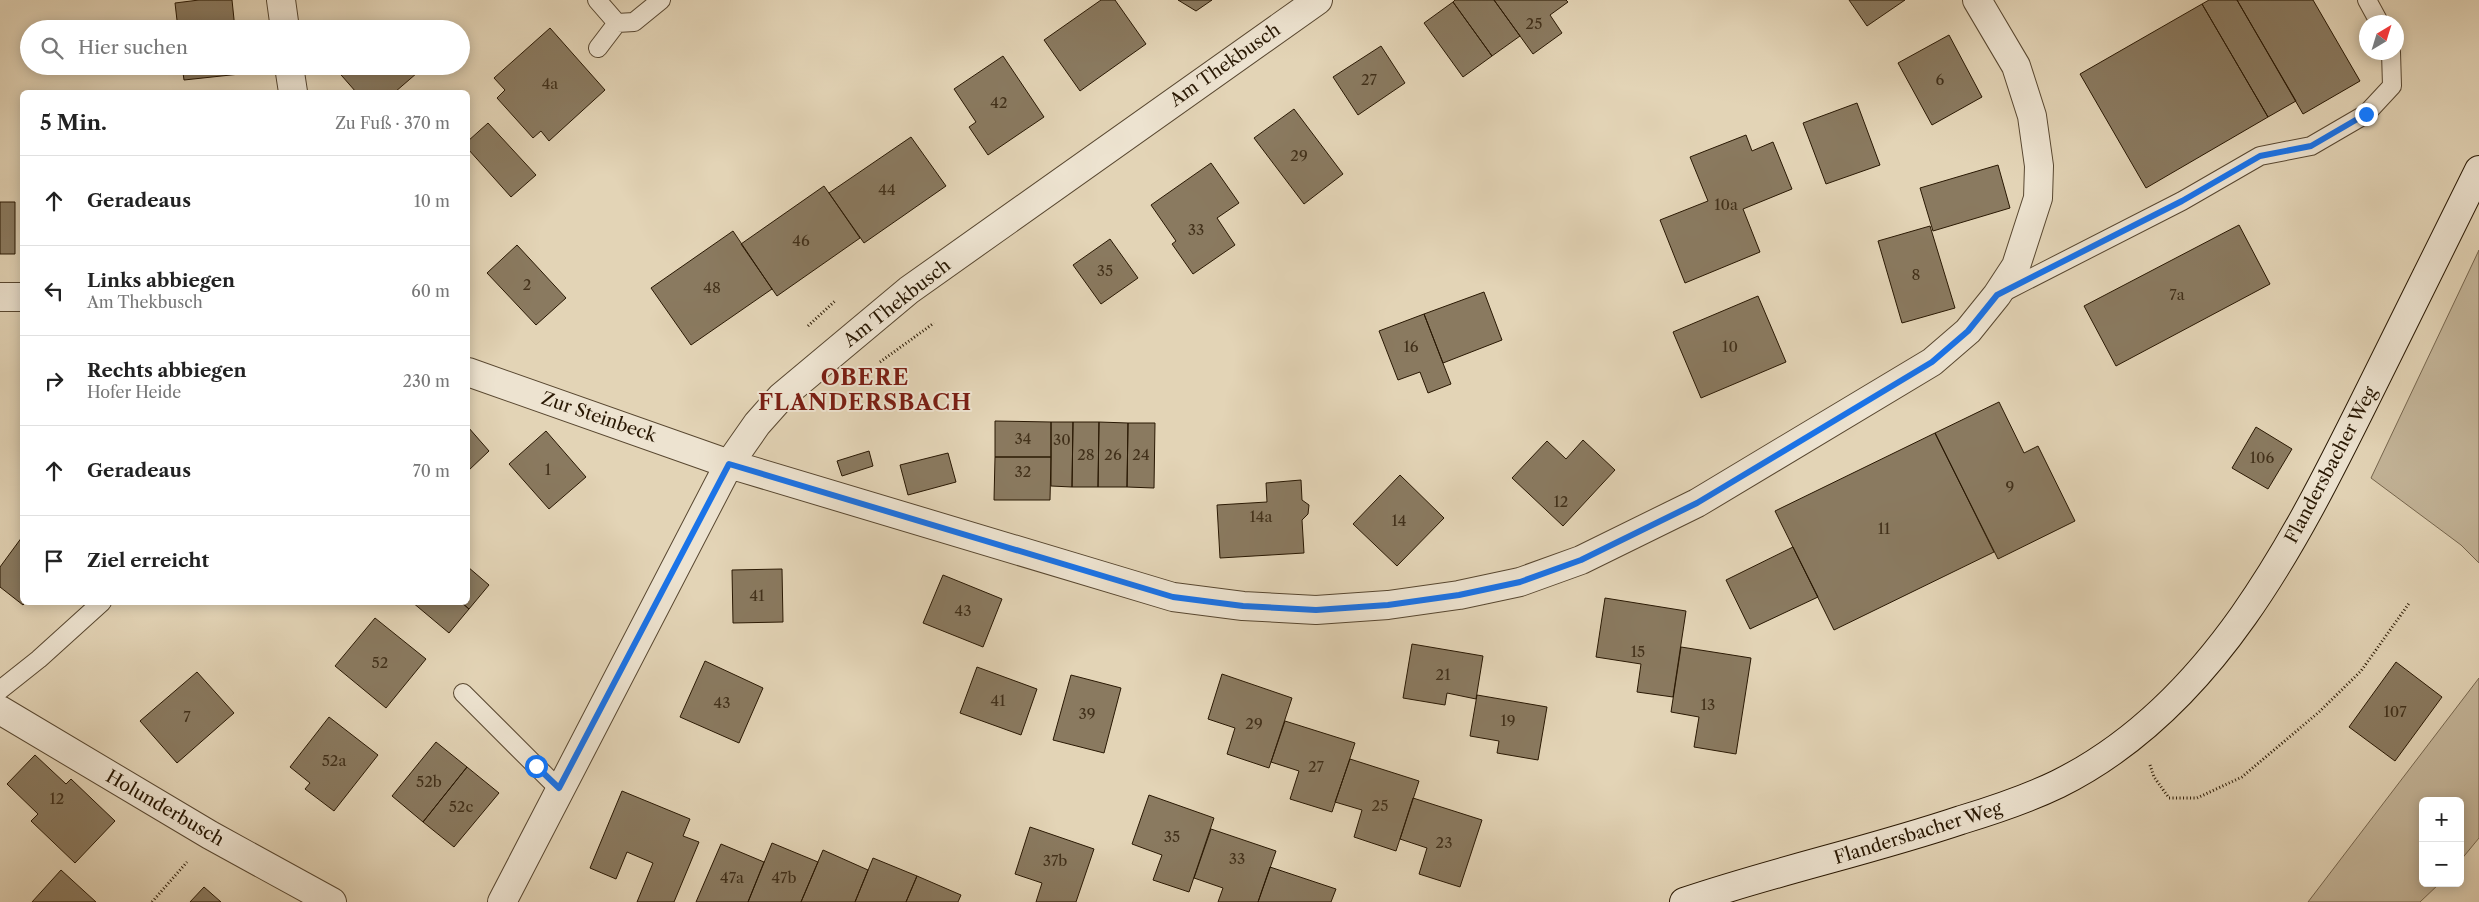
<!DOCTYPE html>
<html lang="de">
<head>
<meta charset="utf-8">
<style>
  :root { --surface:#fff; --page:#f6f6f6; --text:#222; --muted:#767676; --line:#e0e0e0 }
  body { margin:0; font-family:"Libre Caslon Text",serif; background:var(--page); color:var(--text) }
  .controls { position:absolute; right:15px; bottom:15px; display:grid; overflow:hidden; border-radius:8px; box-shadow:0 2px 12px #0003 }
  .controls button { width:45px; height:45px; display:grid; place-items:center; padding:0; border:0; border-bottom:1px solid var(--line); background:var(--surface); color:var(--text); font:25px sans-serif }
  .compass { position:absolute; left:2359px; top:15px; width:45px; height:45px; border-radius:50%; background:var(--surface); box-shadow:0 2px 12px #0003; rotate:38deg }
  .stop { position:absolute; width:15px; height:15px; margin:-11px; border:4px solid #1a73e8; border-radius:50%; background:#fff }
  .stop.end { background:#1a73e8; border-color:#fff; box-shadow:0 1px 5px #0008 }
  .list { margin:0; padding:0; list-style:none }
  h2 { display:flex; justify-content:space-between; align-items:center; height:65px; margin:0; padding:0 20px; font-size:21px }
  h2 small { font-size:16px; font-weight:400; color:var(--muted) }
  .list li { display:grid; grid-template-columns:32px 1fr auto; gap:15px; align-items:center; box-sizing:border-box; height:90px; padding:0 20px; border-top:1px solid var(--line) }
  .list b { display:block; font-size:19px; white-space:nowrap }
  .list p { margin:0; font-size:16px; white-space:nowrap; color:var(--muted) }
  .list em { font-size:16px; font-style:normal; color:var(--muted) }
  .icon { flex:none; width:28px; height:28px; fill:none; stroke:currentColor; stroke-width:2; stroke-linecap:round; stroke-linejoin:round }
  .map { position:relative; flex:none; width:2479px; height:902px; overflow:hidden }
  .search { position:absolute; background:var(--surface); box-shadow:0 2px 12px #0003; left:20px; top:20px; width:450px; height:55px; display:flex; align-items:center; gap:12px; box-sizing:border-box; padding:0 18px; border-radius:28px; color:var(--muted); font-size:19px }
  .panel { position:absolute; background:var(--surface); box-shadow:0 2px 12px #0003; left:20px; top:90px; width:450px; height:515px; border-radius:8px }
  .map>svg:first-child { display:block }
  .green { fill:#c3b498; stroke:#76664e }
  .building { fill:#8a7a60; stroke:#291803 }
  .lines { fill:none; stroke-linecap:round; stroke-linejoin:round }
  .lane-casing { stroke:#584730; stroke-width:20 }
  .street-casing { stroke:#584730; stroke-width:30 }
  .secondary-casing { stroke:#291803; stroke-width:30 }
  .path { stroke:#291803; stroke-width:3; stroke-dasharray:1 2.5; stroke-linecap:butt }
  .lane { stroke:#ede3d0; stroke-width:18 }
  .street { stroke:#ede3d0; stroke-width:28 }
  .secondary { stroke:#ede3d0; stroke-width:28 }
  .route { stroke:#1a73e8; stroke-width:6 }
  .labels { text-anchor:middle; stroke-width:4; stroke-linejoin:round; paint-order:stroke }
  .number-label { font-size:15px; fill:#41301a }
  .street-label { font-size:18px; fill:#291803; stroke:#ede3d0 }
  .district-label { font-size:22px; font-weight:bold; letter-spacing:1px; fill:#7a1f14; stroke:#ede3d0 }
</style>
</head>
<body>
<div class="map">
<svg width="2479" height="902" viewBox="0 0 2479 902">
  <rect width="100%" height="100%" fill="#e3d4b6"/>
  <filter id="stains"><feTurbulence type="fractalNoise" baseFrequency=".004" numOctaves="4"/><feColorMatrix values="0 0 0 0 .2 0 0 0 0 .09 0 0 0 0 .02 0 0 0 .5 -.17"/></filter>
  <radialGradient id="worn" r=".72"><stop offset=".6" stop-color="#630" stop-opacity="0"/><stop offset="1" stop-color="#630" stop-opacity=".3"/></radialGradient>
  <!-- green -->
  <path class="green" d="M 2479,250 L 2479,563 L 2461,545 L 2371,478 Z
    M 2479,678 L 2479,838 L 2460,861 L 2460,801 L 2423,801 L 2423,883 L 2440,883 L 2420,902 L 2308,902 Z"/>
  <!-- building -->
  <path class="building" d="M 199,0 L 232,0 L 235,29 L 178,29 L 175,3 Z
    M 1101,0 L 1115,0 L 1146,44 L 1080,91 L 1044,40 Z
    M 1178,0 L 1212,0 L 1196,11 Z
    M 1455,0 L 1494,0 L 1520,36 L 1492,56 L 1453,2 Z
    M 1494,0 L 1566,0 L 1568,2 L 1550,15 L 1562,33 L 1533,54 Z
    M 1849,0 L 1905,0 L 1867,26 Z
    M 2209,0 L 2237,0 L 2296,101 L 2268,117 L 2202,4 Z
    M 2237,0 L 2313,0 L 2360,81 L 2303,114 Z
    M 1453,2 L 1492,56 L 1463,77 L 1424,23 Z
    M 2202,4 L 2268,117 L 2146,188 L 2080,74 Z
    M 550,28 L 605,90 L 549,141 L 541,131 L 533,138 L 497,98 L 505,90 L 494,78 Z
    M 1949,35 L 1982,97 L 1932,125 L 1898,63 Z
    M 1381,46 L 1405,83 L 1358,115 L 1333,77 Z
    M 1003,56 L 1044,117 L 988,155 L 969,127 L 976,122 L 954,89 Z
    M 182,66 L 239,66 L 240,74 L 184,80 Z
    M 338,66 L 411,66 L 417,73 L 395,92 L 356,92 L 335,68 Z
    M 1857,103 L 1880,165 L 1826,184 L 1803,123 Z
    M 1294,109 L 1343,174 L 1304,204 L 1254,138 Z
    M 488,123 L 536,175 L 511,197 L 468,149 L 468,141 Z
    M 1746,135 L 1752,151 L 1773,142 L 1792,189 L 1743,209 L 1760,252 L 1685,283 L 1660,220 L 1708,201 L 1690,157 Z
    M 911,137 L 946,186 L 864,243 L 829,193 Z
    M 1211,163 L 1239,203 L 1217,218 L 1235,245 L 1193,274 L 1172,244 L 1176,241 L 1151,205 Z
    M 1998,165 L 2010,208 L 1933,231 L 1920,188 Z
    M 824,186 L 860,238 L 777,296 L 741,244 Z
    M 0,202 L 15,202 L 15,254 L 0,254 Z
    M 2239,225 L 2270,284 L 2116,366 L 2084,306 Z
    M 1930,226 L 1955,308 L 1902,323 L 1878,241 Z
    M 733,231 L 772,289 L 691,345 L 651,288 Z
    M 1110,239 L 1138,278 L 1101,304 L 1073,265 Z
    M 517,245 L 566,298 L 536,325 L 487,273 Z
    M 1484,292 L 1502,340 L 1443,363 L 1424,314 Z
    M 1758,296 L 1786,362 L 1701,398 L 1673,332 Z
    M 1424,314 L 1451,384 L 1428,393 L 1420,372 L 1398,380 L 1379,331 Z
    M 1999,402 L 2024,453 L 2038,446 L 2075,521 L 1998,559 L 1935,433 Z
    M 995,421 L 1051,422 L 1051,457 L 995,457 Z
    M 1051,422 L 1073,422 L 1072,487 L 1051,486 Z
    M 1073,422 L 1099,422 L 1098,487 L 1072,487 Z
    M 1099,422 L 1128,423 L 1127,487 L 1098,487 Z
    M 1128,423 L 1155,423 L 1154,488 L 1127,487 Z
    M 468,427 L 489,451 L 468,471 Z
    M 2256,427 L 2292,449 L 2268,489 L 2232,468 Z
    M 546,431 L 586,477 L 549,509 L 509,464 Z
    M 1935,433 L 1994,552 L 1834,630 L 1775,511 Z
    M 1583,440 L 1615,470 L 1563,526 L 1512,478 L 1547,441 L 1566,459 Z
    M 869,451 L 873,466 L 842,476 L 837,461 Z
    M 948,453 L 956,482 L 908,495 L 900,465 Z
    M 995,457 L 1051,457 L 1050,500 L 994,500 Z
    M 1400,475 L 1444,518 L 1397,566 L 1353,524 Z
    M 1301,480 L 1302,500 L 1309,505 L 1308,514 L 1302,520 L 1304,553 L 1220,558 L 1217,505 L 1267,502 L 1266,483 Z
    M 22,537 L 22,602 L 26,602 L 23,605 L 0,587 L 0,567 Z
    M 1793,547 L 1818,597 L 1750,629 L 1726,580 Z
    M 468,567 L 489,585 L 469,609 L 461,602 L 468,602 Z
    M 782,569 L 783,622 L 733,623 L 732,570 Z
    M 943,575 L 1002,599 L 983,647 L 923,623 Z
    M 1605,598 L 1686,611 L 1673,697 L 1637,692 L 1641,664 L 1596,657 Z
    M 412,602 L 461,602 L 469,609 L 449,633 Z
    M 375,618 L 426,659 L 386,708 L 335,666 Z
    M 1412,644 L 1483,656 L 1476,699 L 1447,693 L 1445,705 L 1403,698 Z
    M 1681,647 L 1751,658 L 1736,754 L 1694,747 L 1699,717 L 1671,712 Z
    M 705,661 L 763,688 L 739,743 L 680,717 Z
    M 2396,662 L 2442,697 L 2395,761 L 2349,727 Z
    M 977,667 L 1037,689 L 1021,735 L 960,713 Z
    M 197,672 L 234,713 L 177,763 L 140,721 Z
    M 1222,674 L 1292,698 L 1269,768 L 1227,754 L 1235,728 L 1208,719 Z
    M 1071,675 L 1121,688 L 1104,753 L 1053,740 Z
    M 1477,695 L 1547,707 L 1538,760 L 1497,753 L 1499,741 L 1470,736 Z
    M 329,717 L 378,755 L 334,811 L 305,789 L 310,783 L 290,767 Z
    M 1285,721 L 1355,743 L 1332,812 L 1290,799 L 1299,771 L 1271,762 Z
    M 436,742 L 467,767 L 423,822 L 392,796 Z
    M 35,755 L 66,784 L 71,779 L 115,821 L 75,863 L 31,821 L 38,814 L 7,784 Z
    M 1350,759 L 1419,781 L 1396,851 L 1354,837 L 1362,810 L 1335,802 Z
    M 467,767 L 499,793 L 454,847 L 423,822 Z
    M 622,791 L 690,819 L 683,836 L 699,842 L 674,902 L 637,902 L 653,863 L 627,852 L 616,879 L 590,868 Z
    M 1149,795 L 1214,818 L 1189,892 L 1153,880 L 1162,855 L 1132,844 Z
    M 1413,798 L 1482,820 L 1460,887 L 1419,874 L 1427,848 L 1400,839 Z
    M 1030,827 L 1094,849 L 1076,902 L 1036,902 L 1042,883 L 1015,874 Z
    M 1211,829 L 1276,851 L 1258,902 L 1218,902 L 1223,888 L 1194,878 Z
    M 772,843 L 818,862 L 801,902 L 748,902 Z
    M 721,844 L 764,862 L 748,902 L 696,902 Z
    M 823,850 L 868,870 L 855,902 L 801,902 Z
    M 873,858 L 917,876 L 906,902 L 855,902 Z
    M 1270,867 L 1336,889 L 1331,902 L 1258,902 Z
    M 61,870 L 96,902 L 32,902 Z
    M 917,876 L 961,895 L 958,902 L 906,902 Z
    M 204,887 L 221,902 L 190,902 Z"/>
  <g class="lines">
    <defs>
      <path id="lane" d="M 597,0 L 617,23 L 634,22 L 661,0
        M 2367,0 L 2379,22
        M 598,48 L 617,23
        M 2002,293 L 2182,201 L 2260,156 L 2311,146 L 2366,114 L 2392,86 L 2391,52
        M 0,690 L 39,659 L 102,602
        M 463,693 L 559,789"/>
      <path id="street" d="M 281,0 L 285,29
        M 289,66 L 293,92
        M 0,297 L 22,297
        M 468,372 L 729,464 L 1173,597 L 1243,606 L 1316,610 L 1388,605 L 1459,595 L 1520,582 L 1581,560 L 1697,503 L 1932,362 L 1968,331 L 1997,295 L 2016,266 L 2038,198 L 2039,166 L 2032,116 L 2016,66 L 1977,0
        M 0,710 L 210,835 L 332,902
        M 502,902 L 729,464 L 757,424 L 781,397 L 909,290 L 1318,0"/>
      <path id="secondary" d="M 1684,902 C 1775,871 1869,851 1961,820 C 1994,810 2027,799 2058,784 C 2217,705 2299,533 2374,382 C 2409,311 2444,241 2479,170"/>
    </defs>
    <!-- lane casing -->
    <use href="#lane" class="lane-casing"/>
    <!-- street casing -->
    <use href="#street" class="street-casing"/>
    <!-- secondary casing -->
    <use href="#secondary" class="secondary-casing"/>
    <!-- path -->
    <path class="path" d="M 808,326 L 835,301
      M 880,362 L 934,323
      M 2150,765 L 2154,777 L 2169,798 L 2197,798 L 2242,777 L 2319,712 L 2361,671 L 2410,602
      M 152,902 L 187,862"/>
    <!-- lane -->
    <use href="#lane" class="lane"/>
    <!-- street -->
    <use href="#street" class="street"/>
    <!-- secondary -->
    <use href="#secondary" class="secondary"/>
  </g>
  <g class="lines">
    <!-- route -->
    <path class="route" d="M 536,766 L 559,788 L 729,464 L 1173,597 L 1243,606 L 1316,610 L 1388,605 L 1459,595 L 1520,582 L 1581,560 L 1697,503 L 1932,362 L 1968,331 L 1997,295 L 2182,201 L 2260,156 L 2311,146 L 2366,114"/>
  </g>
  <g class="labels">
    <!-- number labels -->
    <g class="number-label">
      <text x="1534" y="29">25</text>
      <text x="1369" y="85">27</text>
      <text x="1940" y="85">6</text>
      <text x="550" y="89">4a</text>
      <text x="999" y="108">42</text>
      <text x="1299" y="161">29</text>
      <text x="887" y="195">44</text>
      <text x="1726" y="210">10a</text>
      <text x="1196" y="235">33</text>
      <text x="801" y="246">46</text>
      <text x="1105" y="276">35</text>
      <text x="1916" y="280">8</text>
      <text x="527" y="290">2</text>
      <text x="712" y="293">48</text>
      <text x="2177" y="300">7a</text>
      <text x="1411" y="352">16</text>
      <text x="1730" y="352">10</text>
      <text x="1023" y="444">34</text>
      <text x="1062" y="445">30</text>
      <text x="1086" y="460">28</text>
      <text x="1113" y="460">26</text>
      <text x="1141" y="460">24</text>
      <text x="2262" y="463">106</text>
      <text x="548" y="475">1</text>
      <text x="1023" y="477">32</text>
      <text x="2010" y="492">9</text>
      <text x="1561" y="507">12</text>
      <text x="1261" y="522">14a</text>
      <text x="1399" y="526">14</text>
      <text x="1884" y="534">11</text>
      <text x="757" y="601">41</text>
      <text x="963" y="616">43</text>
      <text x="1638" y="657">15</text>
      <text x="380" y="668">52</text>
      <text x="1443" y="680">21</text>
      <text x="998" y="706">41</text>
      <text x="722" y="708">43</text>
      <text x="1708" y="710">13</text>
      <text x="2395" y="717">107</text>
      <text x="1087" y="719">39</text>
      <text x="187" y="722">7</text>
      <text x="1508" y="726">19</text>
      <text x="1254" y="729">29</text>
      <text x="334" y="766">52a</text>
      <text x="1316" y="772">27</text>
      <text x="429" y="787">52b</text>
      <text x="57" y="804">12</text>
      <text x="1380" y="811">25</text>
      <text x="461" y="812">52c</text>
      <text x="1172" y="842">35</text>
      <text x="1444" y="848">23</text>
      <text x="1237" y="864">33</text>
      <text x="1055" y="866">37b</text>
      <text x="732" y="883">47a</text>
      <text x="784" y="883">47b</text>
    </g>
    <!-- street labels -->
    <g class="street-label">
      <text transform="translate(1225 65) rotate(-35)" y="6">Am Thekbusch</text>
      <text transform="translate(897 303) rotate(-38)" y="6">Am Thekbusch</text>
      <text transform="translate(599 417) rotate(19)" y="6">Zur Steinbeck</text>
      <text transform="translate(2331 465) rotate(-62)" y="6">Flandersbacher Weg</text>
      <text transform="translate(165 808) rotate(30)" y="6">Holunderbusch</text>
      <text transform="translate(1918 833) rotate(-17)" y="6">Flandersbacher Weg</text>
    </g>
    <!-- district labels -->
    <g class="district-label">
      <text x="865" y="385">OBERE<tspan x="865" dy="25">FLANDERSBACH</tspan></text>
    </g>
  </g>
  <rect width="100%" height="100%" filter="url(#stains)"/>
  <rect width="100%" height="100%" fill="url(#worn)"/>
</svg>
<div class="controls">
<button>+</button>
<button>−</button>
</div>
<svg class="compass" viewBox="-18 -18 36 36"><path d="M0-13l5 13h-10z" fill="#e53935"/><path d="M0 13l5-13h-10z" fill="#767676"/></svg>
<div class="stop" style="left:536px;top:766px"></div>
<div class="stop end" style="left:2366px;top:114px"></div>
<div class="search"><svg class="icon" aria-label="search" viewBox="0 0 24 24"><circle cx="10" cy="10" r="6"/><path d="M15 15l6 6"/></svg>Hier suchen</div>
<section class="panel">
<h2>5 Min.<small>Zu Fuß · 370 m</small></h2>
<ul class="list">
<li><svg class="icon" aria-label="ahead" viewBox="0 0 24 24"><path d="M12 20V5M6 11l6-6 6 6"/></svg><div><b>Geradeaus</b></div><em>10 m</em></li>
<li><svg class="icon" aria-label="left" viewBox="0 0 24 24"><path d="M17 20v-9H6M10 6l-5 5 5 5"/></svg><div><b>Links abbiegen</b><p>Am Thekbusch</p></div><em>60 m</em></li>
<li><svg class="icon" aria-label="right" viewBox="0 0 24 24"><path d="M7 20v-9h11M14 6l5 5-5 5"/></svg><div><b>Rechts abbiegen</b><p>Hofer Heide</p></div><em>230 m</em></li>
<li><svg class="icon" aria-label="ahead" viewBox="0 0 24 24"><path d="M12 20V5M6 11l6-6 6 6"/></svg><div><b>Geradeaus</b></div><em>70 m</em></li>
<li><svg class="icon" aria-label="arrive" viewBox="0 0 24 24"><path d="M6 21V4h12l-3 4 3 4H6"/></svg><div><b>Ziel erreicht</b></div></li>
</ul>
</section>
</div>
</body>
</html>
